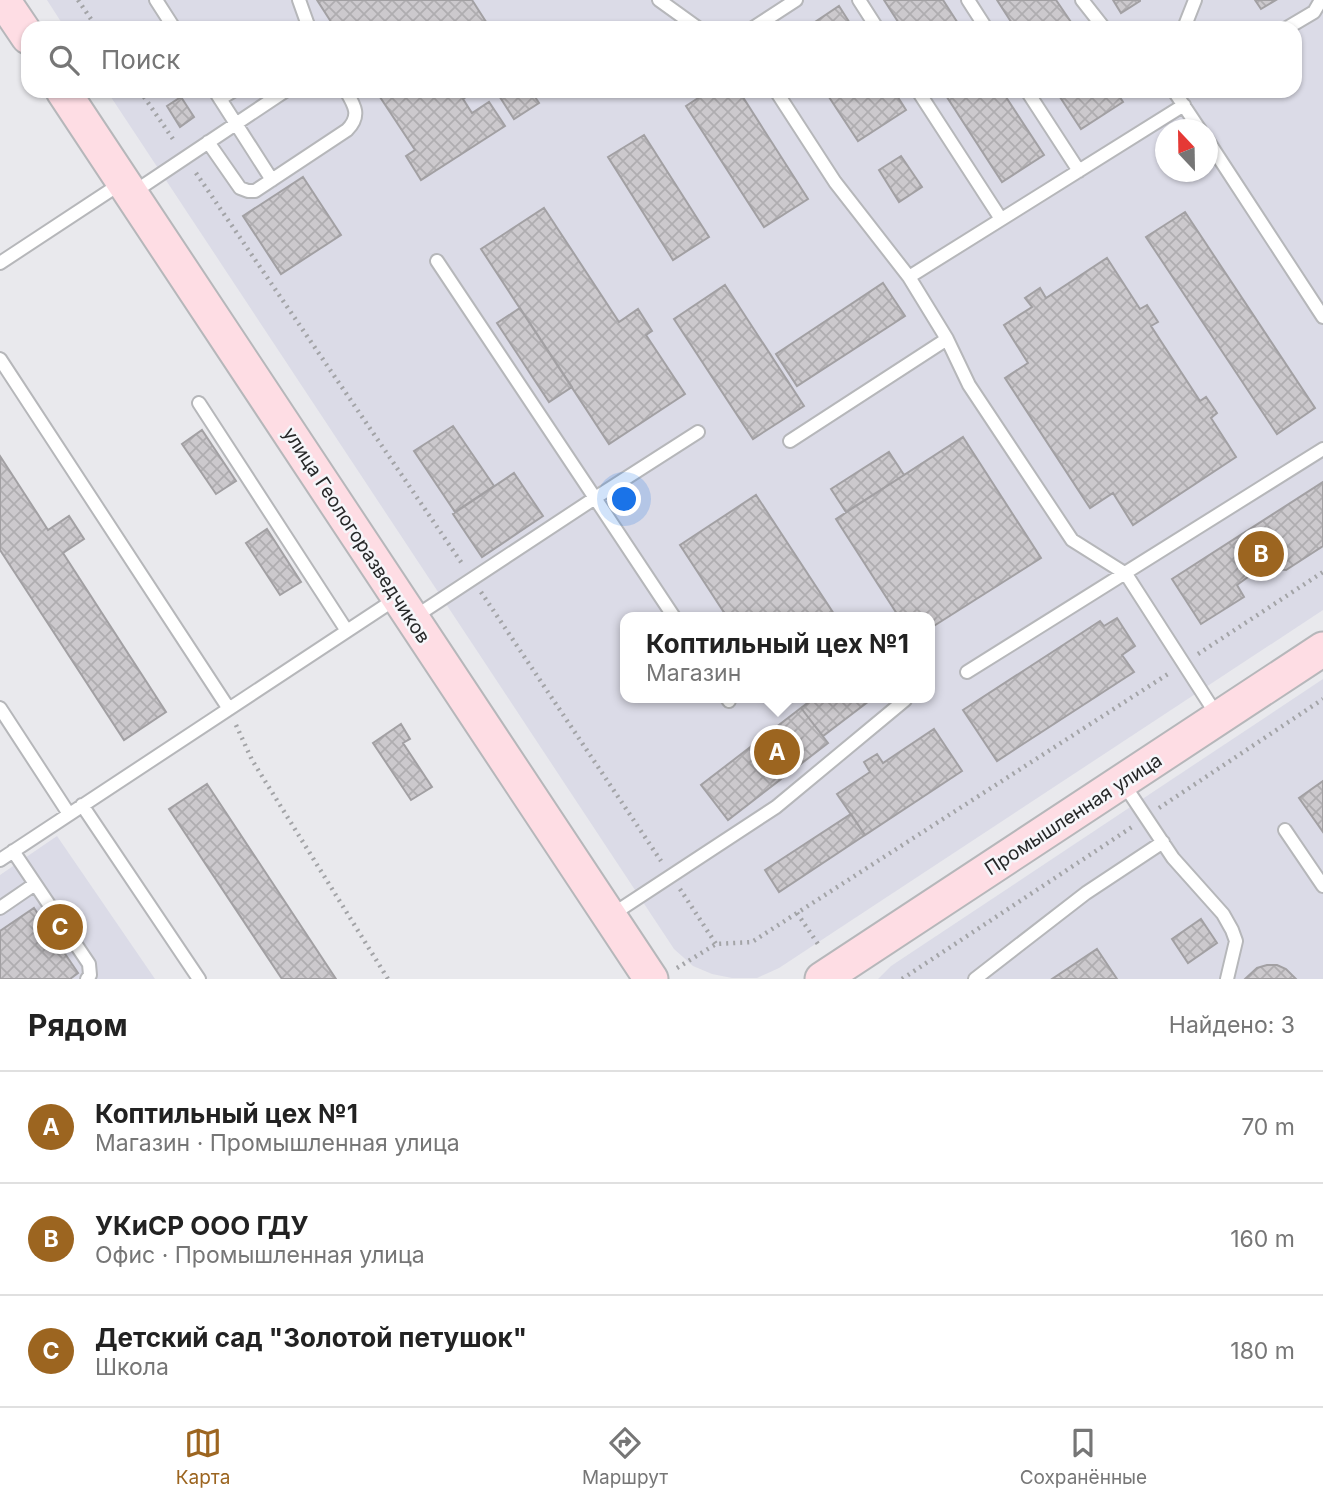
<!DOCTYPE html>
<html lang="ru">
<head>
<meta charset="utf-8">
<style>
  :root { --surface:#fff; --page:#f2f2f2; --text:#222; --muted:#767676; --line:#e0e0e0; --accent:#9c6520 }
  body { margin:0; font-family:Inter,sans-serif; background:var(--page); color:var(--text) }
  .compass { position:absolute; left:1155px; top:119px; width:63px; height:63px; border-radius:50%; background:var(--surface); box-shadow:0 2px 5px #0004; rotate:338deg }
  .you { position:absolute; left:625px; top:500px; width:24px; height:24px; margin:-18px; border:5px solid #fff; border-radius:50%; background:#1a73e8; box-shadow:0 0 0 10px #1a73e833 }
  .badge { display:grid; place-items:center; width:46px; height:46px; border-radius:50%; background:var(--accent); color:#fff; font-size:23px; font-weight:700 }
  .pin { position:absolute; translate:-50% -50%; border:4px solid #fff; box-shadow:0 2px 7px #0006 }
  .popup { position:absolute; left:620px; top:612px; width:315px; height:91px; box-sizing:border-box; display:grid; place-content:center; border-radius:14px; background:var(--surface); filter:drop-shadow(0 2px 5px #0005); font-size:23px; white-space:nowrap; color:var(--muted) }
  .popup b { font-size:26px; color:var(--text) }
  .popup::after { content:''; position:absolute; left:50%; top:100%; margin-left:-14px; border:14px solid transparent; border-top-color:var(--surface) }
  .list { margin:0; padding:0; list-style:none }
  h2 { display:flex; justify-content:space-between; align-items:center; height:91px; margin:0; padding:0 28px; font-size:30px }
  h2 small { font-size:23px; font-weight:400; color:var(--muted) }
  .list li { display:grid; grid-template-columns:46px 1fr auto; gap:21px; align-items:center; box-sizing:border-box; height:112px; padding:0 28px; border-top:2px solid var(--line) }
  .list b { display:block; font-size:26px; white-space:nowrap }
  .list p { margin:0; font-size:23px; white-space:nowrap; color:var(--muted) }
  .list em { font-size:23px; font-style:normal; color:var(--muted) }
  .icon { flex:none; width:38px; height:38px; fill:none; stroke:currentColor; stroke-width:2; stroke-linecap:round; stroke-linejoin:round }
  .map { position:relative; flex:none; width:1323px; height:979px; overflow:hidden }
  .search { position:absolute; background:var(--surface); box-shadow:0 2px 5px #0004; left:21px; right:21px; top:21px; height:77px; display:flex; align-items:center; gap:18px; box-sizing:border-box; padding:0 24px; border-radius:21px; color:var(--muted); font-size:26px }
  .sheet { height:427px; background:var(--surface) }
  nav { display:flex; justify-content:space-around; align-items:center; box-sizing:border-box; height:98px; border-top:2px solid var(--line); background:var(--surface); font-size:19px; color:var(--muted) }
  nav a { display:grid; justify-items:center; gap:4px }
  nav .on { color:var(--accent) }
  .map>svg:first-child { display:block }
  .built { fill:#dbdbe7; fill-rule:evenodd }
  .building { fill:url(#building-cross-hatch); stroke:#a2a0a3; stroke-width:2 }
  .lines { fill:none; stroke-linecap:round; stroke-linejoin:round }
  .service-casing { stroke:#b6b7ba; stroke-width:16 }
  .secondary-casing { stroke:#b6b7ba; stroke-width:37 }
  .path { stroke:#a3a4a7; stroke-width:4.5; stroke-dasharray:2 5; stroke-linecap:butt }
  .service { stroke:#fff; stroke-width:12 }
  .secondary { stroke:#fedde4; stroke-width:33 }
  .labels { text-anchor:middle; stroke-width:5; stroke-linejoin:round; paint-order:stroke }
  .street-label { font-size:19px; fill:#272829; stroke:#f6f6fa }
</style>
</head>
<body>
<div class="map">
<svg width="1323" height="979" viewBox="0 0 1323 979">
  <defs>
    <pattern id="building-cross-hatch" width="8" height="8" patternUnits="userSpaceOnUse" patternTransform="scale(1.75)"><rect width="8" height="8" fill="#ccc9cd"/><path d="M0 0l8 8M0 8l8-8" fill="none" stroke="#afadb0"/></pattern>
  </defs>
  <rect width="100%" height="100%" fill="#e9e9ed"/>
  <!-- built -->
  <path class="built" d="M 47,0 L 1323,0 L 1323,610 L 779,968 L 757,978 L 732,978 L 712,974 L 693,966 L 674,949 L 107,91 L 1295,91 L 1295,28 L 65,28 ZM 1166,130 L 1208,130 L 1208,172 L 1166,172 ZM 625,617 L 929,617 L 929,698 L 625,698 Z
    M 1323,679 L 1323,979 L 878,979 L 891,966 Z
    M 57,836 L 155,979 L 0,979 L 0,875 Z"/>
  <!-- building -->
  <path class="building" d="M 317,0 L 472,0 L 490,28 L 335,28 Z
    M 884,0 L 943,0 L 961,28 L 902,28 Z
    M 997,0 L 1056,0 L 1075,28 L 1015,28 Z
    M 1113,0 L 1140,0 L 1140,1 L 1121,13 Z
    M 1255,0 L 1276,0 L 1261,9 Z
    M 839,6 L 853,28 L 806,28 Z
    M 376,91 L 475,91 L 463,99 L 472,113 L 489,102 L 505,126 L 421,180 L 406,156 L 415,150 Z
    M 496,91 L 531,91 L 539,103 L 514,119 Z
    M 709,91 L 739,91 L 808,199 L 764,227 L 686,106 Z
    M 825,91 L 894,91 L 906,110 L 858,141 Z
    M 943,91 L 1002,91 L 1044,155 L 1002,182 Z
    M 1056,91 L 1116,91 L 1123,102 L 1081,129 Z
    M 181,97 L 194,117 L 180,127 L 167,106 Z
    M 644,135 L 709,237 L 673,260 L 608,157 Z
    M 901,156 L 922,187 L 899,202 L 879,170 Z
    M 303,177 L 341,235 L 281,274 L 243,216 Z
    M 544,208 L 619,322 L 638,309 L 652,331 L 646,335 L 685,394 L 609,444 L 481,249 Z
    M 1185,212 L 1315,408 L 1277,434 L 1146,237 Z
    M 1107,258 L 1140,309 L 1147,305 L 1158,322 L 1151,326 L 1200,401 L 1206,397 L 1217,413 L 1211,418 L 1236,457 L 1133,525 L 1113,493 L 1090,508 L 1005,378 L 1028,363 L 1004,325 L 1032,307 L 1025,298 L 1040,288 L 1046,298 Z
    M 883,283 L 905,316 L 797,386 L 776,354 Z
    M 725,285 L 804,406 L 753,439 L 674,319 Z
    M 520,308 L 572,387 L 549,402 L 497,323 Z
    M 453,426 L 494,486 L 455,512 L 414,451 Z
    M 202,430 L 236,481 L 216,494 L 182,444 Z
    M 963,437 L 1041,558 L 929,629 L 929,617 L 899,617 L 836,519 Z
    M 889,452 L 904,475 L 846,512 L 831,489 Z
    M 0,456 L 48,530 L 69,516 L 84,539 L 63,553 L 166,712 L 124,740 L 0,550 Z
    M 514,473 L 543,516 L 482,557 L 453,514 Z
    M 1323,482 L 1323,546 L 1286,570 L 1275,569 L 1269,562 L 1247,575 L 1248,577 L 1237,585 L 1244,597 L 1201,624 L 1172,579 Z
    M 756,495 L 836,617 L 727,617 L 680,545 Z
    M 267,529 L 301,582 L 280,595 L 246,543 Z
    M 1117,618 L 1135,646 L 1122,655 L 1134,672 L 997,761 L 963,710 L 1100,621 L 1104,626 Z
    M 780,698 L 794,698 L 784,704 Z
    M 814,698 L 873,698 L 823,736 L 801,708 Z
    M 801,708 L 828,743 L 728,820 L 701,785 Z
    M 401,724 L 410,739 L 403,743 L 432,787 L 411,800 L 373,743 Z
    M 934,729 L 962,771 L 865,835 L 837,794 L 870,772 L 864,762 L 877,754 L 883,763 Z
    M 1323,781 L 1323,832 L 1299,798 Z
    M 207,784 L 336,979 L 282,979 L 169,809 Z
    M 851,814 L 865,835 L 779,892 L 765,870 Z
    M 34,908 L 78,973 L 70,979 L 0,979 L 0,931 Z
    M 1201,919 L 1217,943 L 1188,963 L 1172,939 Z
    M 1097,949 L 1117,979 L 1052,979 Z
    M 1267,965 L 1277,965 L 1286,969 L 1296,979 L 1245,979 L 1257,968 Z"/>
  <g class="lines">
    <defs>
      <path id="service" d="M 156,0 L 174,28
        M 299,0 L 309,28
        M 659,0 L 698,28
        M 859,0 L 877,28
        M 968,0 L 986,28
        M 1082,0 L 1104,28
        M 753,28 L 796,0
        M 1184,28 L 1195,0
        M 1287,28 L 1314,12 L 1321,0
        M 215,91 L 272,180
        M 776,91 L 835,182 L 909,277 L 947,339 L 969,385 L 1072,540 L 1126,574 L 1218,717
        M 918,91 L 1001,219
        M 1027,91 L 1079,171
        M 1174,91 L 1200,130
        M 220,99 L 233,91
        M 1208,141 L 1323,317
        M 208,142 L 240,188 L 248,191 L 255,191 L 347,130 C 361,116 355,106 346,91
        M 131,194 L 285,91
        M 437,261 L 595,498 L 698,432
        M 0,263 L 123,182
        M 909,277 L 1184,105
        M 0,359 L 229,709
        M 199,403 L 347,631
        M 790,441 L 947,339
        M 413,618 L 595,498 L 674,617
        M 967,672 L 1323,449
        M 727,698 L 729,701
        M 0,708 L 69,814
        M 1123,783 L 1173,858 L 1223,914 L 1232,930 L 1236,941 L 1227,979
        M 82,805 L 199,979
        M 1285,830 L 1323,886
        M 13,851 L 89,964 L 90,975 L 87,979
        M 0,860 L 397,598
        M 0,908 L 35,884
        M 610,916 L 776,807 L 905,700
        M 975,979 L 1086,893 L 1163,842"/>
      <path id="secondary" d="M 3,0 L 28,37
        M 63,91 L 651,979
        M 822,979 L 1323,649"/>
    </defs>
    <!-- service casing -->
    <use href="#service" class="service-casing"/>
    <!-- secondary casing -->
    <use href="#secondary" class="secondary-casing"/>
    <!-- path -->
    <path class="path" d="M 78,0 L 97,28
      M 140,91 L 175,142
      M 196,173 L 463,565
      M 481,592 L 661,861
      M 1198,654 L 1323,572
      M 236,725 L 252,760 L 388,979
      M 1159,808 L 1323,699
      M 680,889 L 716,944
      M 797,913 L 820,947
      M 677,968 L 716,944 L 752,942 L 1168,674
      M 902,979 L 1132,827"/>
    <!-- service -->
    <use href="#service" class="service"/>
    <!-- secondary -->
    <use href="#secondary" class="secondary"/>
  </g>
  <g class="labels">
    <!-- street labels -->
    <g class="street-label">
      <text transform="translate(357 535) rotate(57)" y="7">улица Геологоразведчиков</text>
      <text transform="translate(1073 814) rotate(-33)" y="7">Промышленная улица</text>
    </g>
  </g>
</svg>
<svg class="compass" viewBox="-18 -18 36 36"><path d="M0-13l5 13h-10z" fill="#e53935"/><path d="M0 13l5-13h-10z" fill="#767676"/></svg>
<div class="you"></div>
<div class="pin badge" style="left:777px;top:752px">A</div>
<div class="popup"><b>Коптильный цех №1</b>Магазин</div>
<div class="pin badge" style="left:1261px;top:554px">B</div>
<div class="pin badge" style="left:60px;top:927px">C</div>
<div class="search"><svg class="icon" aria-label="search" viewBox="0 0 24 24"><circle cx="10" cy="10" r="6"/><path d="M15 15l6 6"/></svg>Поиск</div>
</div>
<section class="sheet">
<h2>Рядом<small>Найдено: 3</small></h2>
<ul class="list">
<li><span class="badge">A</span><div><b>Коптильный цех №1</b><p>Магазин · Промышленная улица</p></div><em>70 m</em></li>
<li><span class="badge">B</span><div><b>УКиСР ООО ГДУ</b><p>Офис · Промышленная улица</p></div><em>160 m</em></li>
<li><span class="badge">C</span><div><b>Детский сад &quot;Золотой петушок&quot;</b><p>Школа</p></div><em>180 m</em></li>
</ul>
</section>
<nav>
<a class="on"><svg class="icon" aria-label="map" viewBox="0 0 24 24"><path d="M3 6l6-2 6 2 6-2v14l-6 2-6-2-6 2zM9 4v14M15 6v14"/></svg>Карта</a>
<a><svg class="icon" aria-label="directions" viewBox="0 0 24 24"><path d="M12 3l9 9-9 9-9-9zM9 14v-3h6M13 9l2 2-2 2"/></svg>Маршрут</a>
<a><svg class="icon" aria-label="saved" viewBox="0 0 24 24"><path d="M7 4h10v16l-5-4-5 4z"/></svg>Сохранённые</a>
</nav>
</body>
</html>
